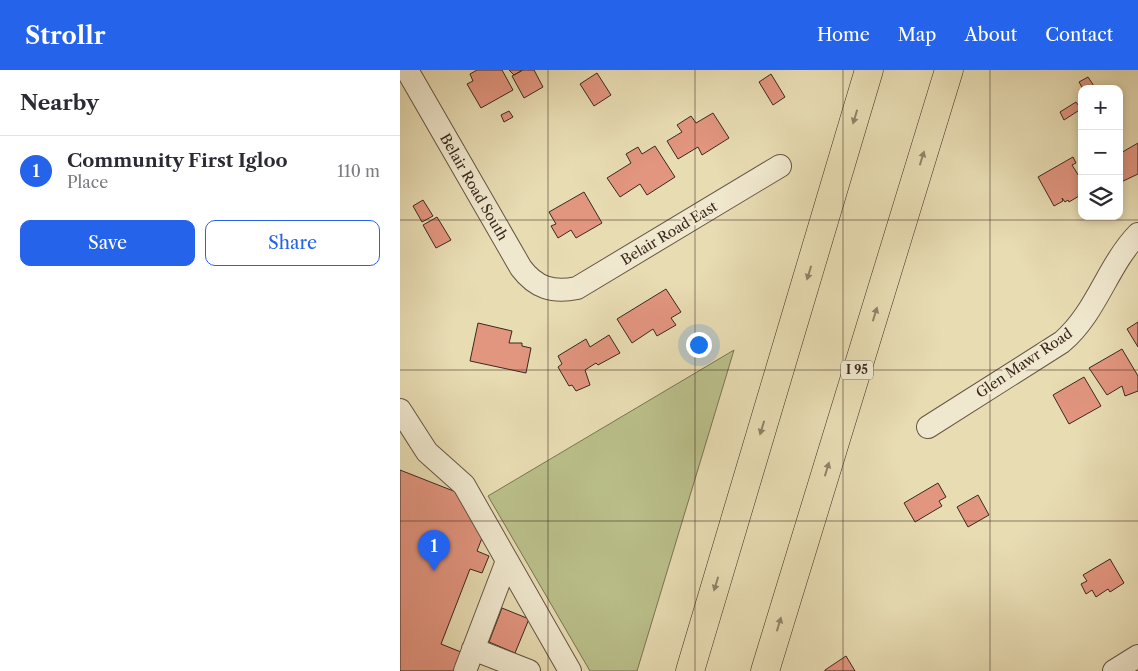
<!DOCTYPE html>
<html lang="en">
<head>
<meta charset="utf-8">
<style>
  :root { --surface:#fff; --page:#f2f2f3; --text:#2b2b33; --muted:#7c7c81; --line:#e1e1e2; --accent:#2563eb }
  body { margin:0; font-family:"Libre Caslon Text",serif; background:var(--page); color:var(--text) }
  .controls { position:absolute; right:15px; top:15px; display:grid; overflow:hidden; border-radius:10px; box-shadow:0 2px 8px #0003 }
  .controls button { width:45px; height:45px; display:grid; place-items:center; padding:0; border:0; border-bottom:1px solid var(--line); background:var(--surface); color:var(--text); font:25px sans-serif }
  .you { position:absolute; left:298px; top:274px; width:18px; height:18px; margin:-12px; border:4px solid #fff; border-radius:50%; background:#1a73e8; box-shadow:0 0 0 8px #1a73e833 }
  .badge { display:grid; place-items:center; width:32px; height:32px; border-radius:50%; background:var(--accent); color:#fff; font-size:16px; font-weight:700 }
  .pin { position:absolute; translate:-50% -41px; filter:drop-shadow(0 1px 2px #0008) }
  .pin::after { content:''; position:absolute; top:26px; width:18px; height:15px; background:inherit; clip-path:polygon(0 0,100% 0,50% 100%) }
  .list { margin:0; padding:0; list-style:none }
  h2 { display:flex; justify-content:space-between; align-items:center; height:65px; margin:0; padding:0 20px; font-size:21px }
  h2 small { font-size:16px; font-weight:400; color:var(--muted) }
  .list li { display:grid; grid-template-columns:32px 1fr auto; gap:15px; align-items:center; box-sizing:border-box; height:70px; padding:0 20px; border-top:1px solid var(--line) }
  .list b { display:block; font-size:19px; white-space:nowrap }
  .list p { margin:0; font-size:16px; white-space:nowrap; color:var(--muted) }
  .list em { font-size:16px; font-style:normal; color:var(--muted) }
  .actions { display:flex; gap:10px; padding:15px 20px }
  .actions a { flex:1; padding:11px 0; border:1px solid var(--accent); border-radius:10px; text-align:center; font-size:18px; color:var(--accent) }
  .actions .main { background:var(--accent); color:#fff }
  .icon { flex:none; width:28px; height:28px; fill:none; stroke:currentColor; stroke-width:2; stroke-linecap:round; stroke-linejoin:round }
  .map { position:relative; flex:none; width:738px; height:601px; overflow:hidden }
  header { display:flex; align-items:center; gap:30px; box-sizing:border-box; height:70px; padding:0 25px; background:var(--accent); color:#fff }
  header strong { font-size:24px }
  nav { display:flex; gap:28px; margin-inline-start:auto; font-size:18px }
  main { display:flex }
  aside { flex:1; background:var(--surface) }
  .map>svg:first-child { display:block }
  .green { fill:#babf8a; stroke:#7a7454 }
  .building { fill:#e2957f; stroke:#3a291e }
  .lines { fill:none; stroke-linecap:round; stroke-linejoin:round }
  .minor-casing { stroke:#665643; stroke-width:24 }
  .highway-casing { stroke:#3a291e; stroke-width:29 }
  .minor { stroke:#f0e8ce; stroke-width:22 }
  .highway { stroke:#e8dcb3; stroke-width:28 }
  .oneway { fill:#918268 }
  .grid { fill:none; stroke:#3a291e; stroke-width:1; stroke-opacity:0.55 }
  .labels { text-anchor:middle; stroke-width:4; stroke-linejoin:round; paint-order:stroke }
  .shield { fill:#f0e8ce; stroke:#716253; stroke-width:1 }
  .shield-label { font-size:12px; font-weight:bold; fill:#3a291e }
  .street-label { font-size:14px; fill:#3a291e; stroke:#f0e8ce }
</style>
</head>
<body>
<header>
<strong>Strollr</strong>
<nav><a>Home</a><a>Map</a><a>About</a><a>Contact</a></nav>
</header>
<main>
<aside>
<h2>Nearby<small></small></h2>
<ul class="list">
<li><span class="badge">1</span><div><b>Community First Igloo</b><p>Place</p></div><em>110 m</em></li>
</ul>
<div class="actions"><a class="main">Save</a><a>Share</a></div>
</aside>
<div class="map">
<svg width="738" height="601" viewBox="0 0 738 601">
  <rect width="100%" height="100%" fill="#e8dcb3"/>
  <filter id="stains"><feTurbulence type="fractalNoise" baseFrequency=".004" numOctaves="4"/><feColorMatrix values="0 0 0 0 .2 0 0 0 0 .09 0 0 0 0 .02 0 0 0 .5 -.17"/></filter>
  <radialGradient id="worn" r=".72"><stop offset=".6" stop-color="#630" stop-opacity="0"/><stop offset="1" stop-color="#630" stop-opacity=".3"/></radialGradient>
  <!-- green -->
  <path class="green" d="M 334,280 L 237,601 L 190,601 L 88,426 Z"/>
  <!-- building -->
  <path class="building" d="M 77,0 L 102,0 L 113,20 L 81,38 L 67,14 L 73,11 L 70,4 Z
    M 109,0 L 121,0 L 121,1 L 114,5 Z
    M 123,0 L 134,0 L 143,17 L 124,28 L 112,6 Z
    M 197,3 L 211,25 L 194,36 L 180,14 Z
    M 371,4 L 385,27 L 373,35 L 359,12 Z
    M 688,7 L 696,19 L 683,19 L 679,12 Z
    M 676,32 L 681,39 L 664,50 L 660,42 Z
    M 109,41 L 113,47 L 104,52 L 101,45 Z
    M 313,43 L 329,68 L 302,85 L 298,77 L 278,89 L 267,71 L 282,62 L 277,55 L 291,46 L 296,53 Z
    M 738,73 L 738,104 L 721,112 L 719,108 L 719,84 Z
    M 255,76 L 275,107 L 247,125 L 240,114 L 220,127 L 207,108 L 231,93 L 226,84 L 238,77 L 242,84 Z
    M 673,87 L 676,93 L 672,95 L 682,111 L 682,122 L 678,124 L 679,126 L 669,132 L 668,130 L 665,132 L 662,128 L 663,131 L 654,136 L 638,107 Z
    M 184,122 L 202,153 L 176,168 L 171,160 L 158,168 L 151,156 L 156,154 L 149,142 Z
    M 23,130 L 33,146 L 22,152 L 13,136 Z
    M 37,147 L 51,170 L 36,178 L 23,155 Z
    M 266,219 L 281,242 L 271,248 L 276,255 L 257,266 L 253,259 L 232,273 L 217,249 Z
    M 738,252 L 738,277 L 727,259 Z
    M 78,253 L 112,261 L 109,273 L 122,273 L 122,276 L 131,278 L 126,303 L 70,291 Z
    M 209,265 L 220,283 L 198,295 L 196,293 L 185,300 L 190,315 L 176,321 L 172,315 L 169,316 L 158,297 L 162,294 L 158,286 L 186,269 L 190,277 Z
    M 722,279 L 738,306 L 738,321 L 725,326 L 722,316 L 707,325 L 689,298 Z
    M 684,307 L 701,336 L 669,354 L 653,325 Z
    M 0,400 L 56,422 L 82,468 L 77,481 L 89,486 L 82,503 L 70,499 L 41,574 L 61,582 L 54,601 L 0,601 Z
    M 538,413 L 546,427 L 539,431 L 542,436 L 515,452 L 504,433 Z
    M 578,425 L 589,445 L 568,457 L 557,437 Z
    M 710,489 L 724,513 L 710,522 L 708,519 L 696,527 L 692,520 L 686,524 L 681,514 L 687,511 L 683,505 Z
    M 102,538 L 129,549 L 115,583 L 89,572 Z
    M 446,586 L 455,601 L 425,601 L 425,600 Z"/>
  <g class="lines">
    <defs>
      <path id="minor" d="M 7,0 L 121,198 C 136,218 153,223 177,218 L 380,96
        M 0,340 L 27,382 L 64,415 L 170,601
        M 528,357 L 662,272 C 697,242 707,196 738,164
        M 73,579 L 129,601
        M 65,601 L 107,491
        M 714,601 L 738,586"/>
      <path id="highway" d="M 290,601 L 469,0
        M 365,601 L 549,0"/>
    </defs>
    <!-- minor casing -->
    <use href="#minor" class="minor-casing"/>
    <!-- highway casing -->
    <use href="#highway" class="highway-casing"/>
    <!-- minor -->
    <use href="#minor" class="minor"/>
    <!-- highway -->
    <use href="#highway" class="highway"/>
  </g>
  <!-- one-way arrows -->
  <defs><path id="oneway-solid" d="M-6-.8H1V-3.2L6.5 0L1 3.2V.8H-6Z" transform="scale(1.25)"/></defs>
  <g class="oneway">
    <use href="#oneway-solid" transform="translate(455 47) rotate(107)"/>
    <use href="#oneway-solid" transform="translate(522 88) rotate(-73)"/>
    <use href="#oneway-solid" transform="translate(409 203) rotate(107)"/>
    <use href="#oneway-solid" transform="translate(475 244) rotate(-73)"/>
    <use href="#oneway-solid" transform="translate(362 358) rotate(107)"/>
    <use href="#oneway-solid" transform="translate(427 399) rotate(-73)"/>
    <use href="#oneway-solid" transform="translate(316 514) rotate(107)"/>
    <use href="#oneway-solid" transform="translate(379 554) rotate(-73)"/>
  </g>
  <!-- grid -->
  <path class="grid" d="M 148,0 L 148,601M 295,0 L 295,601M 443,0 L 443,601M 590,0 L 590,601M 0,150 L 738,150M 0,300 L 738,300M 0,451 L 738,451"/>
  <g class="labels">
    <!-- shield labels -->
    <rect class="shield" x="441" y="290.5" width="32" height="19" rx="4"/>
    <g class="shield-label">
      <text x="457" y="304">I 95</text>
    </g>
    <!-- street labels -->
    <g class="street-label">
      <text transform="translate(74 117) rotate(60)" y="5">Belair Road South</text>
      <text transform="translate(269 163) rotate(-31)" y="5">Belair Road East</text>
      <text transform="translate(624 293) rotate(-34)" y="5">Glen Mawr Road</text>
    </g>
  </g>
  <rect width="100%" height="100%" filter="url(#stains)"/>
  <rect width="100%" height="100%" fill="url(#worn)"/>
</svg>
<div class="controls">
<button>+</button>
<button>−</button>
<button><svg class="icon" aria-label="layers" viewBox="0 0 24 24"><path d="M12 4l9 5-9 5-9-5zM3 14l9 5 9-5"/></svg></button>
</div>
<div class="you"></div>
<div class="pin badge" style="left:34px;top:501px">1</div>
</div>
</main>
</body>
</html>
